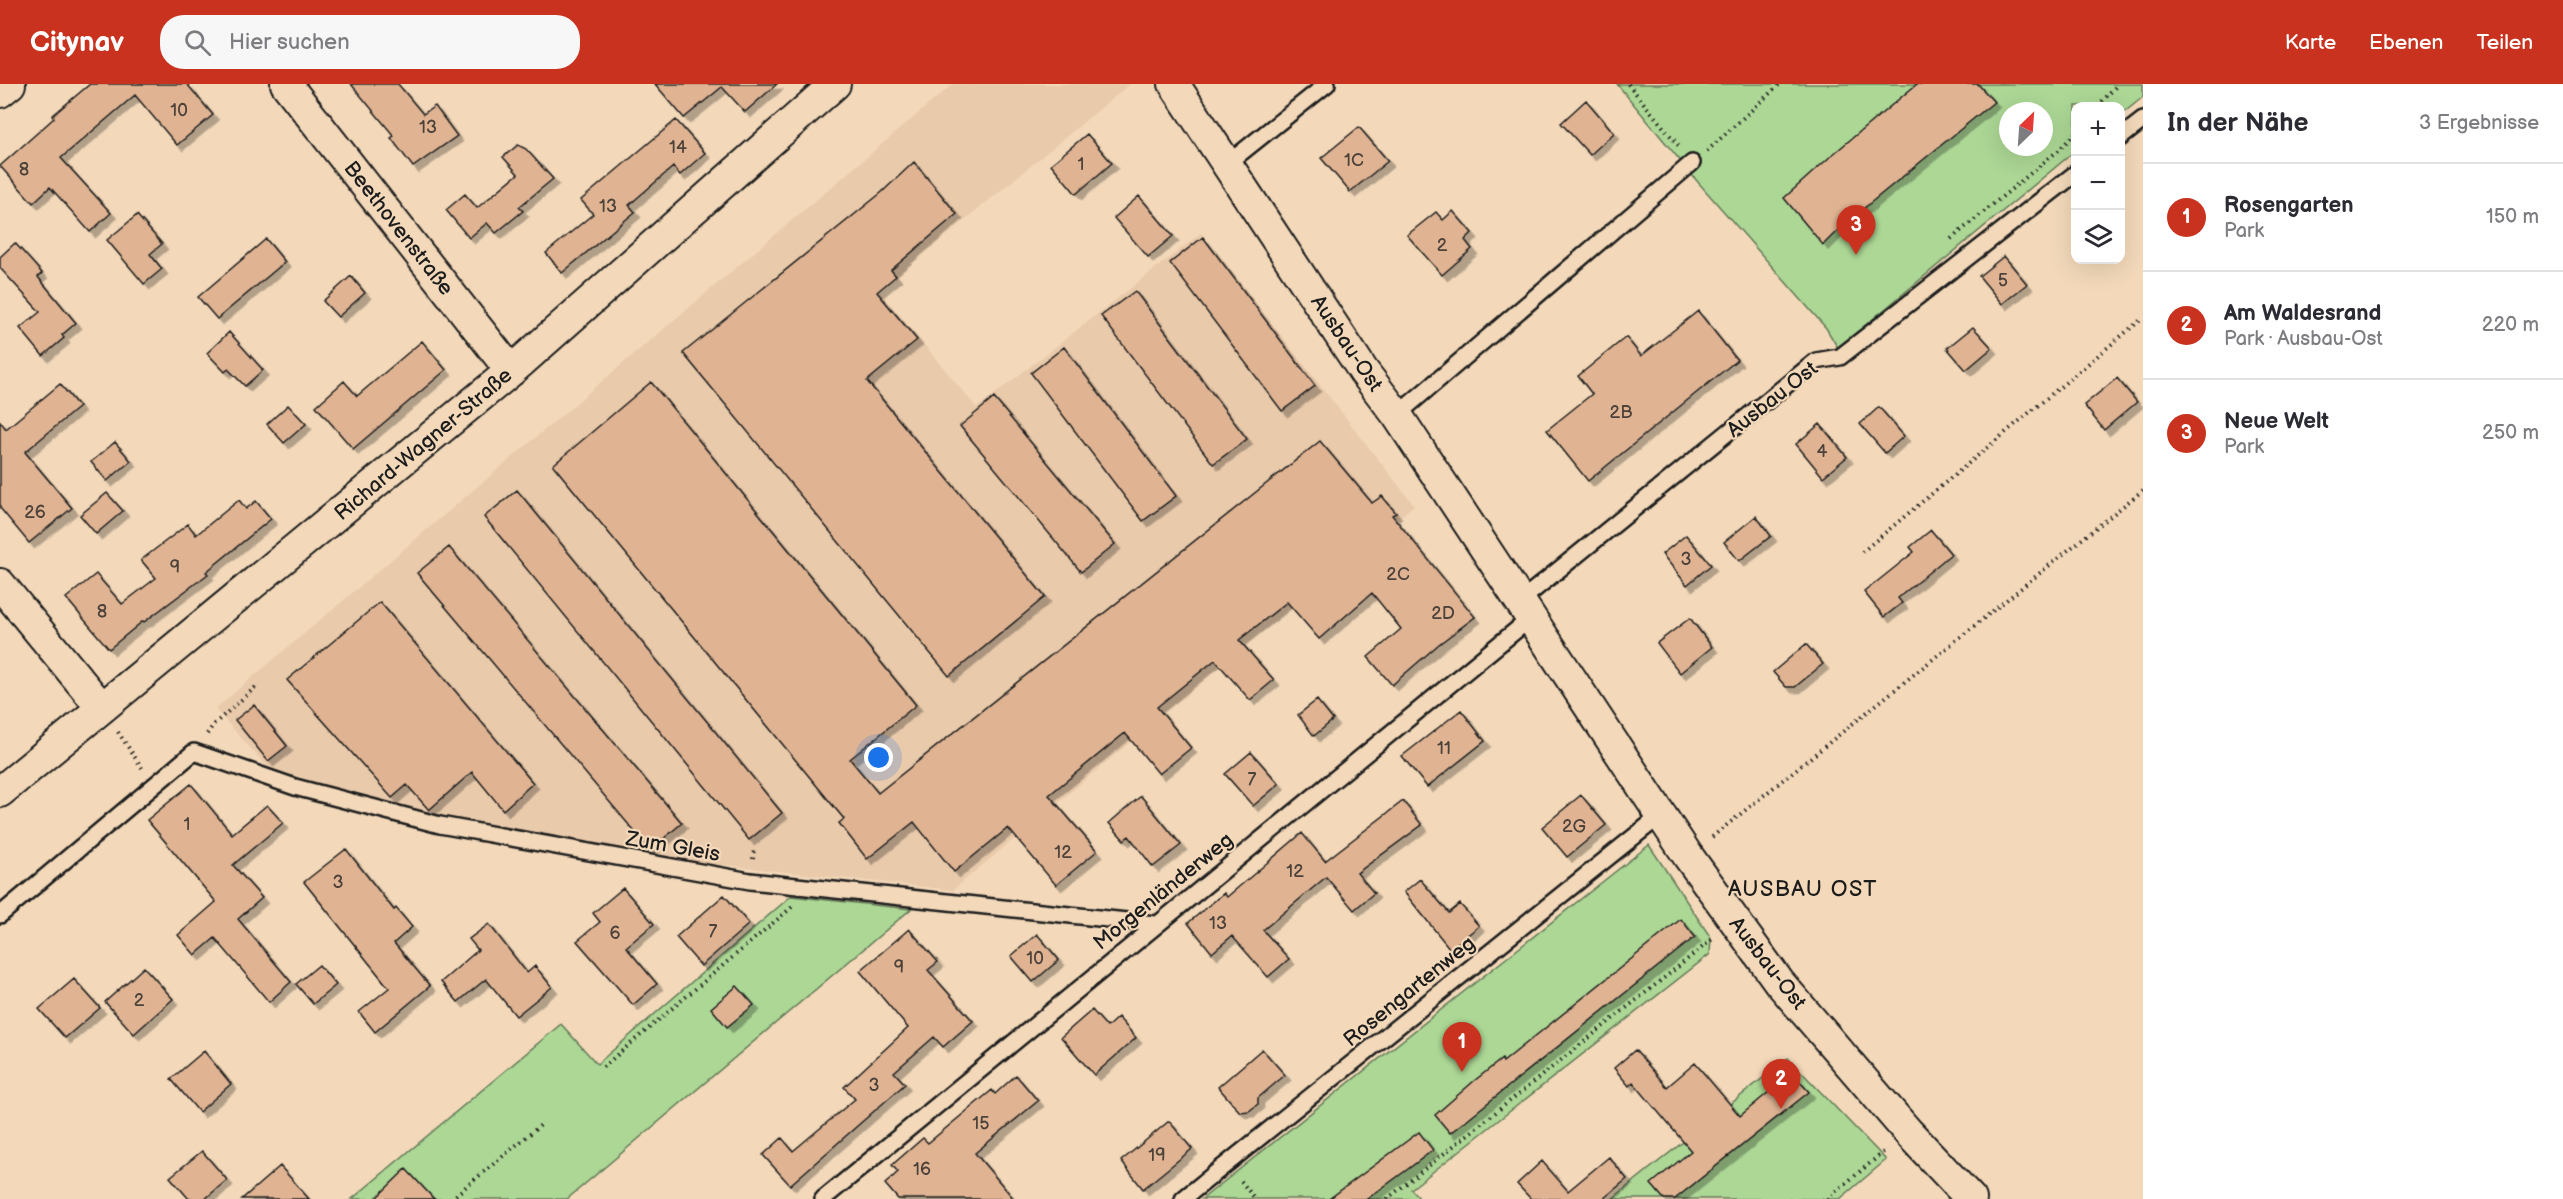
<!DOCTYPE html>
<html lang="de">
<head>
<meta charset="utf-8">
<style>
  :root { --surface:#fff; --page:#f7f7f7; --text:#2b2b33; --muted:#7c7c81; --line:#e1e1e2; --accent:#c8321e }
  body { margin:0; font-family:"Balsamiq Sans",sans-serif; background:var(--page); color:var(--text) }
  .controls { position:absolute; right:18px; top:18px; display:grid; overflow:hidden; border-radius:12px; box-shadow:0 6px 24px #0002 }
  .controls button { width:54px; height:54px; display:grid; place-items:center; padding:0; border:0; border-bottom:2px solid var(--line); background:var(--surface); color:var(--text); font:30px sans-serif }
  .compass { position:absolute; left:1999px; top:18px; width:54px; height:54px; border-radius:50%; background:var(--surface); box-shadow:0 6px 24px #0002; rotate:25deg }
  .you { position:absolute; left:879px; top:674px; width:21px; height:21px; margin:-15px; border:4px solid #fff; border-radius:50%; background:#1a73e8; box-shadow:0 0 0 9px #1a73e833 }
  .badge { display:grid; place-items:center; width:39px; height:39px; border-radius:50%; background:var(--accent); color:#fff; font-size:20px; font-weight:700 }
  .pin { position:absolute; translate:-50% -50px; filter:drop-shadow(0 2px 3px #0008) }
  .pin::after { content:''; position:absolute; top:32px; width:21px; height:18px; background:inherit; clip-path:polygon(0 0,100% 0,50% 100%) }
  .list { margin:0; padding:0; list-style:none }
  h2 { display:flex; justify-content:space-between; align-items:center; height:78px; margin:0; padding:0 24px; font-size:26px }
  h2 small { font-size:20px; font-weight:400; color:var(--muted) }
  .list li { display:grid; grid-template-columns:39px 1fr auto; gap:18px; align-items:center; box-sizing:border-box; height:108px; padding:0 24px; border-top:2px solid var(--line) }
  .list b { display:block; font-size:22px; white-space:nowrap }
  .list p { margin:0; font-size:20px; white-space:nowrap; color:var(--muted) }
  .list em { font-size:20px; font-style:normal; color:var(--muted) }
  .icon { flex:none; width:33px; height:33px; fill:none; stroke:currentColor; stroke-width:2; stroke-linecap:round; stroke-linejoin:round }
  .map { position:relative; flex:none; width:2143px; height:1115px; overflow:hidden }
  header { display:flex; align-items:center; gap:36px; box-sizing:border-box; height:84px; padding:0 30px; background:var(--accent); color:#fff }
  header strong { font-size:28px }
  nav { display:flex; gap:33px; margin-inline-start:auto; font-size:21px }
  .search { width:420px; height:54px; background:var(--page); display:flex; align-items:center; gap:15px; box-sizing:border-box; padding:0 21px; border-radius:24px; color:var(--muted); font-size:22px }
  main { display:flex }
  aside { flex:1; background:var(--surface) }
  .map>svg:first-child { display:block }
  .built { fill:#e9caab }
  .green { fill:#acd795; stroke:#647a58; stroke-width:1.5; fill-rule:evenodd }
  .building { fill:#e0b493; stroke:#1c1c1c; stroke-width:1.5; filter:url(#shadow) }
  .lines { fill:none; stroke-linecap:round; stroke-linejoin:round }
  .lane-casing { stroke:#1c1c1c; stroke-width:20 }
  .street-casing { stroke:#1c1c1c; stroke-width:34 }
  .path { stroke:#1c1c1c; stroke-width:4; stroke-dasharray:1.5 4.5; stroke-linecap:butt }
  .lane { stroke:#f3d9ba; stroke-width:15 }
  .street { stroke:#f3d9ba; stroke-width:30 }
  .labels { text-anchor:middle; stroke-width:4.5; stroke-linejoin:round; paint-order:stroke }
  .number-label { font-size:18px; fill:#4d423a }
  .street-label { font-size:21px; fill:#1c1c1c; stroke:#f3d9ba }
  .neighbourhood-label { font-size:22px; letter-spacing:1.5px; fill:#1c1c1c; stroke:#f3d9ba }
</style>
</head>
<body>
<header>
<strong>Citynav</strong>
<div class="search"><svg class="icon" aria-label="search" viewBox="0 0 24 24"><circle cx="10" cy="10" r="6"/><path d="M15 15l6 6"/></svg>Hier suchen</div>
<nav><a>Karte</a><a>Ebenen</a><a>Teilen</a></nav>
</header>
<main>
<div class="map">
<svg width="2143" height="1115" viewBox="0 0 2143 1115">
  <defs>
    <filter id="shadow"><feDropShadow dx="5.5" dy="5.5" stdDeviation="0" flood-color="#0004"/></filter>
  </defs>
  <rect width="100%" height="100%" fill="#f3d9ba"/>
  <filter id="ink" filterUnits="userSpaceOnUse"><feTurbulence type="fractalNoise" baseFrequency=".0167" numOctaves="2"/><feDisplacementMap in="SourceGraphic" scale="12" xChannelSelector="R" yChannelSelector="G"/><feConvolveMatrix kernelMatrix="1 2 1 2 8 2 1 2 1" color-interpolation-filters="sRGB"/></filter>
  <g filter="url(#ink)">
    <!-- built -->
    <path class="built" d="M 953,0 L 1130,0 L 879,207 L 977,324 L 1201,149 L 1414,421 L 953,806 L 647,773 L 445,733 L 269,685 L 215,625 Z"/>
    <!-- green -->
    <path class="green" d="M 1617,0 L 2143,0 L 2143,13 L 2121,31 L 2120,22 L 2076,22 L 2075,67 L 1838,264 L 1826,244 L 1697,97 ZM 2008,27 L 2044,27 L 2044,63 L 2008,63 Z
      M 1649,761 L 1711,854 L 1710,870 L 1411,1105 L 1420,1115 L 1202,1115 Z
      M 791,812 L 911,825 L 567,1115 L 352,1115 L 561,940 L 597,980 Z
      M 1788,974 L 1886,1076 L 1840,1115 L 1612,1115 Z"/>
    <!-- building -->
    <path class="building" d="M 90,0 L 187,0 L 213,31 L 177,61 L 135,11 L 61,74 L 111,129 L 90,148 L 50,103 L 33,119 L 0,82 L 54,34 L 52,32 Z
      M 351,0 L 398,0 L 423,30 L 435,22 L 457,52 L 413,83 L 391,54 L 394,52 Z
      M 655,0 L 777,0 L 745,28 L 722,3 L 684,34 Z
      M 1917,0 L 1978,0 L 1994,18 L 1841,143 L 1823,161 L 1784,114 L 1832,71 Z
      M 1586,16 L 1614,49 L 1590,71 L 1561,39 Z
      M 676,36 L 705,69 L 680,91 L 673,83 L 629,121 L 635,128 L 562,189 L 546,169 L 593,130 L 581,116 Z
      M 1359,43 L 1388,77 L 1350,108 L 1321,74 Z
      M 1087,50 L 1112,79 L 1076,110 L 1051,80 Z
      M 518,61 L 526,65 L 553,95 L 519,123 L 523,127 L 496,149 L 487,139 L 469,154 L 446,126 L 465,110 L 477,124 L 518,90 L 503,73 Z
      M 914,78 L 957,130 L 891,186 L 896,192 L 877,208 L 917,256 L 867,297 L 1045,513 L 949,592 L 683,269 L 881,109 Z
      M 1139,112 L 1173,152 L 1148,173 L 1114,134 Z
      M 1453,127 L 1472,149 L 1465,156 L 1472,165 L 1442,191 L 1407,151 L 1436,128 L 1443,136 Z
      M 137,131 L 162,160 L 150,170 L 162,185 L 144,200 L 107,156 Z
      M 1203,153 L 1315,302 L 1282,327 L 1170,179 Z
      M 266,155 L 285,178 L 217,235 L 198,213 Z
      M 15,159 L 42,189 L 38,193 L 76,239 L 62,251 L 64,254 L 43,272 L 20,244 L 40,228 L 0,184 L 0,173 Z
      M 2004,172 L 2027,200 L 2002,220 L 1979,192 Z
      M 351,192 L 365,209 L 338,233 L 323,217 Z
      M 1135,207 L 1247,355 L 1213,380 L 1101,232 Z
      M 1698,227 L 1737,276 L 1588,397 L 1547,346 L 1592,310 L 1578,292 L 1626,253 L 1641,272 Z
      M 1973,243 L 1992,264 L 1966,286 L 1947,264 Z
      M 229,248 L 263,286 L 245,302 L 228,285 L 225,288 L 207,269 Z
      M 422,257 L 446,286 L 353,365 L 316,322 L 344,297 L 357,312 Z
      M 1064,263 L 1176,412 L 1143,437 L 1031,289 Z
      M 2117,294 L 2137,318 L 2104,346 L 2084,321 Z
      M 651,298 L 916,621 L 850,675 L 878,709 L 1320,357 L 1372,419 L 1382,412 L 1396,429 L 1392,431 L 1475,533 L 1439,560 L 1392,601 L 1368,573 L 1401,545 L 1372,509 L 1319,555 L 1287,518 L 1239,556 L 1274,596 L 1250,616 L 1215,576 L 1157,623 L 1191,664 L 1159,690 L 1125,649 L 1049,711 L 1097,767 L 1056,801 L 1008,744 L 954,788 L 914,738 L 867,775 L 839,739 L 844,735 L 553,381 Z
      M 60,300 L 79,323 L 25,368 L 72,424 L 29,459 L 0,424 L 0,337 L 6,345 Z
      M 994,314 L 1115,460 L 1081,488 L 960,342 Z
      M 288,321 L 306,340 L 284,359 L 267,340 Z
      M 1879,323 L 1904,352 L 1885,369 L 1860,340 Z
      M 1820,340 L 1847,373 L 1823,393 L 1796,360 Z
      M 115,358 L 131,377 L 107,397 L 91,378 Z
      M 517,406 L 782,729 L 749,756 L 484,433 Z
      M 107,409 L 123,427 L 96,450 L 80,431 Z
      M 239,416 L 246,425 L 256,417 L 271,435 L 206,488 L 208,490 L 144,538 L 143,537 L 109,565 L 66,514 L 96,490 L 122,520 L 156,494 L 141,476 L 188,440 L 196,451 Z
      M 1756,432 L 1771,452 L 1739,477 L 1724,458 Z
      M 1931,446 L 1951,470 L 1898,514 L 1902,519 L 1884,533 L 1864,508 L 1914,468 L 1910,463 Z
      M 1686,451 L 1711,481 L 1687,501 L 1662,470 Z
      M 449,463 L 682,739 L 650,766 L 417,489 Z
      M 380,518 L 533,699 L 503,726 L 472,688 L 429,726 L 407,701 L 392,714 L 287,596 Z
      M 1690,534 L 1712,563 L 1680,589 L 1657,559 Z
      M 1806,560 L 1823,580 L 1795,603 L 1786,603 L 1773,588 Z
      M 1317,616 L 1333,636 L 1314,652 L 1298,631 Z
      M 254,621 L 287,662 L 268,677 L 235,636 Z
      M 1461,626 L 1485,657 L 1427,703 L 1402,672 Z
      M 1251,668 L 1279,700 L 1253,722 L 1225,690 Z
      M 191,700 L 232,750 L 267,721 L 283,739 L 233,781 L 262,814 L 238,835 L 291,898 L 269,918 L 215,854 L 195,871 L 178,851 L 216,818 L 147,736 Z
      M 1581,711 L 1606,741 L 1567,773 L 1542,743 Z
      M 1141,712 L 1181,761 L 1153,783 L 1129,752 L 1124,756 L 1109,739 Z
      M 1403,717 L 1422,741 L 1357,789 L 1374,809 L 1354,826 L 1326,793 L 1263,846 L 1289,875 L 1268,893 L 1232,852 L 1212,869 L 1188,839 L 1224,809 L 1227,813 L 1302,749 L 1325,777 Z
      M 346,765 L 394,826 L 396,824 L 412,843 L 394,859 L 430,902 L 375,948 L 359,928 L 389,904 L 304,798 Z
      M 1420,795 L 1449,829 L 1460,820 L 1479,842 L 1450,865 L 1404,808 Z
      M 623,804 L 654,840 L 626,863 L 657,900 L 633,921 L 577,857 L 600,838 L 593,829 Z
      M 724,811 L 749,840 L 701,882 L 676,853 Z
      M 1681,835 L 1695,853 L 1450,1049 L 1435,1031 L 1474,997 L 1502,975 L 1503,978 Z
      M 489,840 L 527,889 L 535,882 L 552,903 L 516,932 L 486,895 L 458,918 L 441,898 L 478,866 L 469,855 Z
      M 909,845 L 938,878 L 928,886 L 973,937 L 943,963 L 934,953 L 894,988 L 905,1000 L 790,1101 L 763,1071 L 782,1054 L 793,1067 L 855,1015 L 844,1003 L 908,944 L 860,887 Z
      M 1037,850 L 1059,876 L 1033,898 L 1011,872 Z
      M 319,881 L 336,901 L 313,920 L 296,900 Z
      M 144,883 L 173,915 L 134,950 L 105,918 Z
      M 74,895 L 100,924 L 65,954 L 39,925 Z
      M 737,902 L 754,921 L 727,943 L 711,924 Z
      M 1092,926 L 1107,943 L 1118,933 L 1136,954 L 1094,991 L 1061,953 Z
      M 1262,965 L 1285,991 L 1258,1014 L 1258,1020 L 1249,1027 L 1240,1028 L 1218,1003 Z
      M 1635,966 L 1667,1003 L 1695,979 L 1740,1032 L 1792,989 L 1809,1008 L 1675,1115 L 1664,1115 L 1651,1100 L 1691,1067 L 1633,998 L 1629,1002 L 1614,984 Z
      M 204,967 L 231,1000 L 199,1028 L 171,995 Z
      M 1016,991 L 1038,1017 L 975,1069 L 1014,1115 L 898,1115 L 885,1100 L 898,1088 L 892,1081 L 923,1054 L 928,1059 L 992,1006 L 995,1010 Z
      M 1169,1037 L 1192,1065 L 1143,1105 L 1121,1077 Z
      M 1419,1048 L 1433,1066 L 1408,1085 L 1367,1115 L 1329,1115 Z
      M 202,1067 L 227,1096 L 205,1115 L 189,1115 L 170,1093 Z
      M 1609,1073 L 1627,1095 L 1603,1115 L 1531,1115 L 1517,1100 L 1542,1077 L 1568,1107 Z
      M 280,1082 L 309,1115 L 242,1115 Z
      M 406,1085 L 434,1115 L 375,1115 Z"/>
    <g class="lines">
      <defs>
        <path id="lane" d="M 2120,54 L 2143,36
          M 1227,80 L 1327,0
          M 1397,331 L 1692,79
          M 1519,518 L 1816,277 L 1840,273 L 2076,89
          M 0,831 L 194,668 L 295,703 L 440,741 L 750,797 L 1155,840
          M 823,1115 L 1531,534
          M 1183,1115 L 1661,731"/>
        <path id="street" d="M 286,0 L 511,287
          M 1174,0 L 1364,288 L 1397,331 L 1688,772 L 1779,898 L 1908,1048 L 1971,1115
          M 0,8 L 10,0
          M 0,500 L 102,624
          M 0,708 L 511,287 L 835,0"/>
      </defs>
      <!-- lane casing -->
      <use href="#lane" class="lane-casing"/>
      <!-- street casing -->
      <use href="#street" class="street-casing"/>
      <!-- path -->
      <path class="path" d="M 1628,0 L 1679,62
        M 2098,22 L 2118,0
        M 1707,67 L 1780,0
        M 1951,155 L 2060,65 L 2076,48
        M 1862,468 L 2143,234
        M 118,648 L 142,684
        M 207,650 L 214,640 L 258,601
        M 1712,753 L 2143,406
        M 753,775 L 754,764
        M 603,983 L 792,823
        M 1241,1097 L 1255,1115
        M 451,1115 L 542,1040
        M 1387,1115 L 1714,854
        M 1827,1115 L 1887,1065"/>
      <!-- lane -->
      <use href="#lane" class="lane"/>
      <!-- street -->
      <use href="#street" class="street"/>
    </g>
  </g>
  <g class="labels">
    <!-- number labels -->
    <g class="number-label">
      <text x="179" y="32">10</text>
      <text x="428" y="49">13</text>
      <text x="678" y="69">14</text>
      <text x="1354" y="82">1C</text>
      <text x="1081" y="86">1</text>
      <text x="24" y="91">8</text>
      <text x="608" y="128">13</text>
      <text x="1442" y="167">2</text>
      <text x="2003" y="202">5</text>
      <text x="1621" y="334">2B</text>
      <text x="1822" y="373">4</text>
      <text x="35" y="434">26</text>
      <text x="1686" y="481">3</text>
      <text x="175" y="489">9</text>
      <text x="1398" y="496">2C</text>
      <text x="102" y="533">8</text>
      <text x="1443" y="535">2D</text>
      <text x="1444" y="670">11</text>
      <text x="1252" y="701">7</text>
      <text x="187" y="746">1</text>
      <text x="1574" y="748">2G</text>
      <text x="1063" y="774">12</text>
      <text x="1295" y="793">12</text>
      <text x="338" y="804">3</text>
      <text x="1218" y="845">13</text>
      <text x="713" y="853">7</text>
      <text x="615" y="855">6</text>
      <text x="1035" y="880">10</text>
      <text x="899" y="889">9</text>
      <text x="139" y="922">2</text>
      <text x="874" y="1007">3</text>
      <text x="981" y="1045">15</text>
      <text x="1157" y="1077">19</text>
      <text x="922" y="1091">16</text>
    </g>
    <!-- street labels -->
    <g class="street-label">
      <text transform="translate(399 144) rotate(52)" y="7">Beethovenstraße</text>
      <text transform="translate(1347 259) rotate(56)" y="7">Ausbau-Ost</text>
      <text transform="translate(1772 315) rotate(-38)" y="7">Ausbau Ost</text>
      <text transform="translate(423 360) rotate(-40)" y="7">Richard-Wagner-Straße</text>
      <text transform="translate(673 762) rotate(10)" y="7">Zum Gleis</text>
      <text transform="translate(1163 807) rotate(-39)" y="7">Morgenländerweg</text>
      <text transform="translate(1768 879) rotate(52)" y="7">Ausbau-Ost</text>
      <text transform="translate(1409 907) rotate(-39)" y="7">Rosengartenweg</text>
    </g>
    <!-- neighbourhood labels -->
    <g class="neighbourhood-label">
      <text x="1803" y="812">AUSBAU OST</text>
    </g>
  </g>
</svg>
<div class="controls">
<button>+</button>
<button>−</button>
<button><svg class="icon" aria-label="layers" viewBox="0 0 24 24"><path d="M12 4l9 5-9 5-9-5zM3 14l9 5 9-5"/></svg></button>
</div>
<svg class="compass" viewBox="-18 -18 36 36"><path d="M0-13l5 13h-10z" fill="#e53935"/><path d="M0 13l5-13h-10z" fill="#7c7c81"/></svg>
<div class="you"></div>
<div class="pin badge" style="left:1462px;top:988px">1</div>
<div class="pin badge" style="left:1781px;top:1025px">2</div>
<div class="pin badge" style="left:1856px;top:171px">3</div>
</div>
<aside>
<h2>In der Nähe<small>3 Ergebnisse</small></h2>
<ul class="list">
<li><span class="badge">1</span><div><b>Rosengarten</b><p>Park</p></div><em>150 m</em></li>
<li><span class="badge">2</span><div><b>Am Waldesrand</b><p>Park · Ausbau-Ost</p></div><em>220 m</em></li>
<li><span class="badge">3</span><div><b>Neue Welt</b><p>Park</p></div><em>250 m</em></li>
</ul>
</aside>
</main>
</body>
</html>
